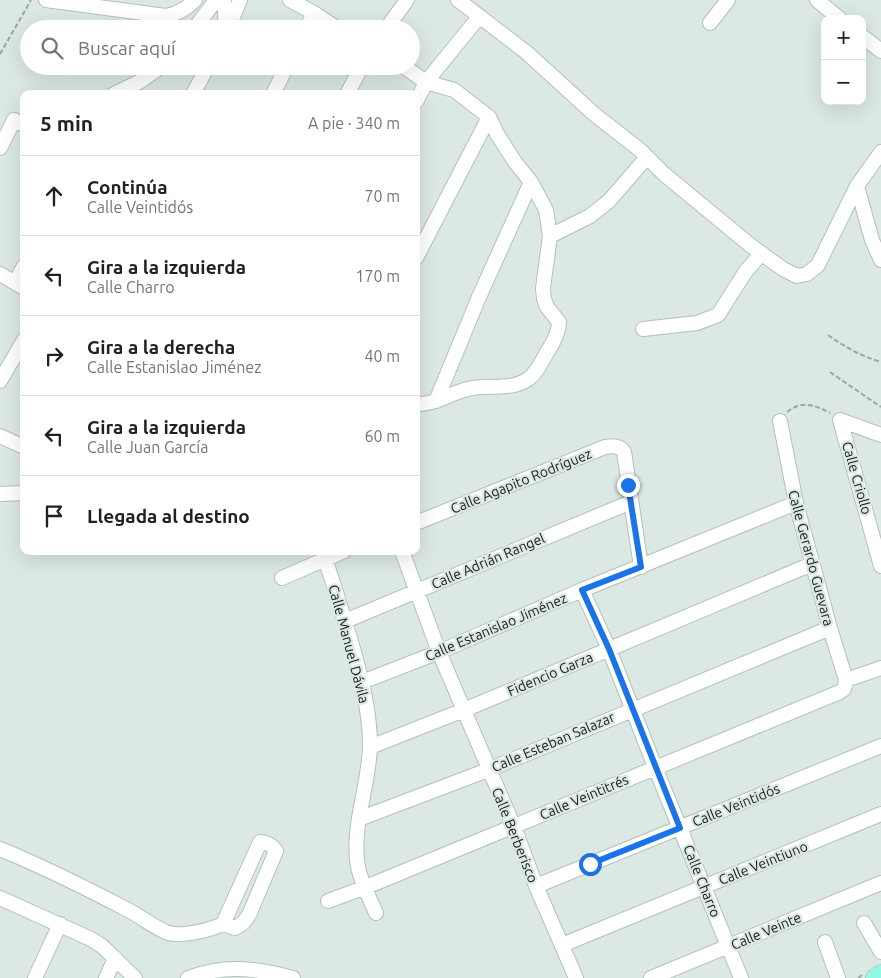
<!DOCTYPE html>
<html lang="es">
<head>
<meta charset="utf-8">
<style>
  :root { --surface:#fff; --page:#f2f2f2; --text:#202124; --muted:#757577; --line:#e0e0e0 }
  body { margin:0; font-family:Ubuntu,sans-serif; background:var(--page); color:var(--text) }
  .controls { position:absolute; right:15px; top:15px; display:grid; overflow:hidden; border-radius:10px; box-shadow:0 5px 20px #0002 }
  .controls button { width:45px; height:45px; display:grid; place-items:center; padding:0; border:0; border-bottom:1px solid var(--line); background:var(--surface); color:var(--text); font:25px sans-serif }
  .stop { position:absolute; width:15px; height:15px; margin:-11px; border:4px solid #1a73e8; border-radius:50%; background:#fff }
  .stop.end { background:#1a73e8; border-color:#fff; box-shadow:0 1px 5px #0008 }
  .list { margin:0; padding:0; list-style:none }
  h2 { display:flex; justify-content:space-between; align-items:center; height:65px; margin:0; padding:0 20px; font-size:21px }
  h2 small { font-size:16px; font-weight:400; color:var(--muted) }
  .list li { display:grid; grid-template-columns:32px 1fr auto; gap:15px; align-items:center; box-sizing:border-box; height:80px; padding:0 20px; border-top:1px solid var(--line) }
  .list b { display:block; font-size:19px; white-space:nowrap }
  .list p { margin:0; font-size:16px; white-space:nowrap; color:var(--muted) }
  .list em { font-size:16px; font-style:normal; color:var(--muted) }
  .icon { flex:none; width:28px; height:28px; fill:none; stroke:currentColor; stroke-width:2; stroke-linecap:round; stroke-linejoin:round }
  .map { position:relative; flex:none; width:881px; height:978px; overflow:hidden }
  .search { position:absolute; background:var(--surface); box-shadow:0 5px 20px #0002; left:20px; top:20px; width:400px; height:55px; display:flex; align-items:center; gap:12px; box-sizing:border-box; padding:0 18px; border-radius:28px; color:var(--muted); font-size:19px }
  .panel { position:absolute; background:var(--surface); box-shadow:0 5px 20px #0002; left:20px; top:90px; width:400px; height:465px; border-radius:10px }
  .map>svg:first-child { display:block }
  .lines { fill:none; stroke-linecap:round; stroke-linejoin:round }
  .minor-casing { stroke:#b4c0bc; stroke-width:16 }
  .major-casing { stroke:#c3c4c3; stroke-width:20 }
  .path { stroke:#9ca6a3; stroke-width:2; stroke-dasharray:5 2.5; stroke-linecap:butt }
  .minor { stroke:#fff; stroke-width:14 }
  .major { stroke:#91fae5; stroke-width:18 }
  .route { stroke:#1a73e8; stroke-width:6 }
  .labels { text-anchor:middle; stroke-width:4.5; stroke-linejoin:round; paint-order:stroke }
  .street-label { font-size:14px; fill:#171c1a; stroke:#dce8e4 }
</style>
</head>
<body>
<div class="map">
<svg width="881" height="978" viewBox="0 0 881 978">
  <rect width="100%" height="100%" fill="#dce8e4"/>
  <g class="lines">
    <defs>
      <path id="minor" d="M 46,0 L 166,16 C 178,14 186,9 195,0
        M 224,0 L 226,29
        M 290,0 L 314,13 L 338,29
        M 458,0 L 526,52 L 594,114 L 640,150 L 664,174 L 750,245 L 783,269 L 797,276 L 807,274 L 818,265 L 857,186 L 881,152
        M 817,0 L 840,19
        M 710,23 L 728,0
        M 194,29 L 216,0
        M 228,29 L 240,0
        M 306,29 L 314,13
        M 386,29 L 407,0
        M 862,36 L 881,51
        M 403,66 L 426,82 L 454,90 L 489,117 L 497,134 L 515,162 L 531,182 L 546,210 L 550,236 L 543,288 L 544,299 L 547,307 L 559,322 C 559,333 552,345 546,354 C 541,363 536,374 528,379 C 512,391 486,384 468,389 C 450,393 435,405 416,404
        M 114,94 L 139,82 L 162,66
        M 193,94 L 208,66
        M 273,94 L 287,66
        M 347,94 L 362,66
        M 416,102 L 426,82 L 479,17
        M 0,148 L 14,120 L 24,125
        M 857,186 L 872,240 L 881,260
        M 550,236 L 590,216 L 609,201 L 647,157
        M 416,258 L 489,117
        M 0,274 L 24,288
        M 15,283 L 24,266
        M 643,329 L 697,323 L 718,315 L 746,271 L 761,254
        M 0,381 L 24,340
        M 436,401 L 479,297 L 531,182
        M 840,420 L 881,566
        M 840,420 L 881,435
        M 0,436 L 24,447
        M 0,494 L 24,493
        M 416,523 L 605,447 C 613,446 619,445 624,452 L 641,567
        M 322,551 C 333,580 341,609 350,638 C 360,673 370,709 370,746 C 369,787 351,826 358,867 C 361,882 370,899 376,913
        M 402,551 L 439,652 L 514,827 L 536,886 L 576,978
        M 282,578 L 344,551
        M 582,590 L 609,649 L 655,767 L 741,978
        M 345,621 L 631,502
        M 846,680 L 881,668
        M 362,682 L 439,652 L 582,590 L 796,503
        M 370,747 L 464,710 L 812,564
        M 359,819 L 488,770 L 830,628
        M 0,849 C 44,867 86,888 128,910 C 140,916 155,928 168,933 C 182,937 210,930 223,924 L 260,842 C 268,842 272,845 276,851 L 249,915 L 243,923 L 235,928 L 223,924
        M 536,886 L 881,746
        M 0,898 L 91,939 L 102,946 L 135,978
        M 328,901 L 366,887 L 840,692 L 844,689 L 846,680 L 830,628 L 796,503 L 780,421
        M 864,923 L 881,952
        M 825,942 L 838,978
        M 562,945 L 881,814
        M 35,978 L 60,924
        M 106,978 L 115,958
        M 188,978 C 225,964 255,968 293,978
        M 651,978 L 881,883"/>
      <path id="major" d="M 875,978 L 881,974"/>
    </defs>
    <!-- minor casing -->
    <use href="#minor" class="minor-casing"/>
    <!-- major casing -->
    <use href="#major" class="major-casing"/>
    <!-- path -->
    <path class="path" d="M 0,54 L 31,0
      M 828,335 C 845,347 861,356 881,362
      M 830,372 L 881,407
      M 787,412 C 802,400 815,405 830,413
      M 858,978 L 862,975"/>
    <!-- minor -->
    <use href="#minor" class="minor"/>
    <!-- major -->
    <use href="#major" class="major"/>
  </g>
  <g class="lines">
    <!-- route -->
    <path class="route" d="M 590,864 L 680,828 L 609,649 L 582,590 L 641,567 L 628,485"/>
  </g>
  <g class="labels">
    <!-- street labels -->
    <g class="street-label">
      <text transform="translate(857 478) rotate(74)" y="5">Calle Criollo</text>
      <text transform="translate(521 481) rotate(-22)" y="5">Calle Agapito Rodríguez</text>
      <text transform="translate(811 558) rotate(75)" y="5">Calle Gerardo Guevara</text>
      <text transform="translate(488 561) rotate(-23)" y="5">Calle Adrián Rangel</text>
      <text transform="translate(496 627) rotate(-23)" y="5">Calle Estanislao Jiménez</text>
      <text transform="translate(349 644) rotate(75)" y="5">Calle Manuel Dávila</text>
      <text transform="translate(550 674) rotate(-23)" y="5">Fidencio Garza</text>
      <text transform="translate(553 742) rotate(-23)" y="5">Calle Esteban Salazar</text>
      <text transform="translate(584 797) rotate(-23)" y="5">Calle Veintitrés</text>
      <text transform="translate(736 805) rotate(-22)" y="5">Calle Veintidós</text>
      <text transform="translate(515 835) rotate(68)" y="5">Calle Berberisco</text>
      <text transform="translate(763 863) rotate(-22)" y="5">Calle Veintiuno</text>
      <text transform="translate(702 881) rotate(68)" y="5">Calle Charro</text>
      <text transform="translate(766 931) rotate(-23)" y="5">Calle Veinte</text>
    </g>
  </g>
</svg>
<div class="controls">
<button>+</button>
<button>−</button>
</div>
<div class="stop" style="left:590px;top:864px"></div>
<div class="stop end" style="left:628px;top:485px"></div>
<div class="search"><svg class="icon" aria-label="search" viewBox="0 0 24 24"><circle cx="10" cy="10" r="6"/><path d="M15 15l6 6"/></svg>Buscar aquí</div>
<section class="panel">
<h2>5 min<small>A pie · 340 m</small></h2>
<ul class="list">
<li><svg class="icon" aria-label="ahead" viewBox="0 0 24 24"><path d="M12 20V5M6 11l6-6 6 6"/></svg><div><b>Continúa</b><p>Calle Veintidós</p></div><em>70 m</em></li>
<li><svg class="icon" aria-label="left" viewBox="0 0 24 24"><path d="M17 20v-9H6M10 6l-5 5 5 5"/></svg><div><b>Gira a la izquierda</b><p>Calle Charro</p></div><em>170 m</em></li>
<li><svg class="icon" aria-label="right" viewBox="0 0 24 24"><path d="M7 20v-9h11M14 6l5 5-5 5"/></svg><div><b>Gira a la derecha</b><p>Calle Estanislao Jiménez</p></div><em>40 m</em></li>
<li><svg class="icon" aria-label="left" viewBox="0 0 24 24"><path d="M17 20v-9H6M10 6l-5 5 5 5"/></svg><div><b>Gira a la izquierda</b><p>Calle Juan García</p></div><em>60 m</em></li>
<li><svg class="icon" aria-label="arrive" viewBox="0 0 24 24"><path d="M6 21V4h12l-3 4 3 4H6"/></svg><div><b>Llegada al destino</b></div></li>
</ul>
</section>
</div>
</body>
</html>
